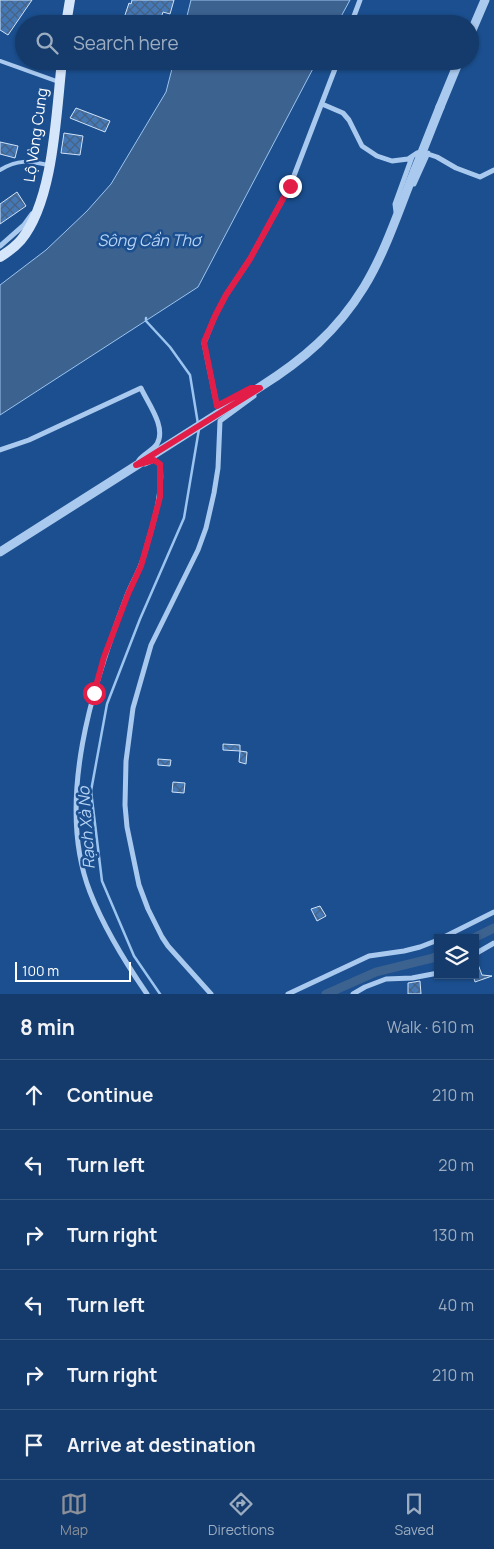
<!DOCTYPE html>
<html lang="en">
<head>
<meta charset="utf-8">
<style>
  :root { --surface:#143b6b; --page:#214673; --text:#f1f3f6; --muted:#9dadc1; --line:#33557e; --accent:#8c9099 }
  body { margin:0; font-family:Manrope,sans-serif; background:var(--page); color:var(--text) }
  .controls { position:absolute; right:15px; bottom:15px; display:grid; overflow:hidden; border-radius:0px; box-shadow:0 1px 4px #0004 }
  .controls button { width:45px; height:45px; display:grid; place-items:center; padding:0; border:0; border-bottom:1px solid var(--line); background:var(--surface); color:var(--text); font:25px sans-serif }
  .scale { position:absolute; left:15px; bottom:12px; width:116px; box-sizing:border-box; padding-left:5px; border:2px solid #fff; border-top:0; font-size:14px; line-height:18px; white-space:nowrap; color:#fff; -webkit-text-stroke:4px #1b4f8f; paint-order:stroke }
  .stop { position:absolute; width:15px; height:15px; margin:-11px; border:4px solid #e11d48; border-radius:50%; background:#fff }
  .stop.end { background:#e11d48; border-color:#fff; box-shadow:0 1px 5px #0008 }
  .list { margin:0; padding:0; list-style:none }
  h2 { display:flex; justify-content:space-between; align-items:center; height:65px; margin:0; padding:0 20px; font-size:21px }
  h2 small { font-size:16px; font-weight:400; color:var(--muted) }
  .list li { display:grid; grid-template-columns:32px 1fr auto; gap:15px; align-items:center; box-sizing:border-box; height:70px; padding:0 20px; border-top:1px solid var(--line) }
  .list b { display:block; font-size:19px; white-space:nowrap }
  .list em { font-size:16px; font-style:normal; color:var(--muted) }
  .icon { flex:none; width:28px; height:28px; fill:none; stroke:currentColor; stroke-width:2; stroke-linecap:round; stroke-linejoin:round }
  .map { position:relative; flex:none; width:494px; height:994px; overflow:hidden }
  .search { position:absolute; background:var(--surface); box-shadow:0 1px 4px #0004; left:15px; right:15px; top:15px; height:55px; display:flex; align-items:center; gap:12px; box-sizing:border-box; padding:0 18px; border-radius:28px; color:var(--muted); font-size:19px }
  .sheet { height:485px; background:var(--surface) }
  nav { display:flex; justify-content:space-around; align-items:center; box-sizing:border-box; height:70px; border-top:1px solid var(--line); background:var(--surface); font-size:14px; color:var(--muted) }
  nav a { display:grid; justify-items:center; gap:2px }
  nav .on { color:var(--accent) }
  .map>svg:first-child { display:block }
  .water { fill:#3c6290; stroke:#9cc4f0 }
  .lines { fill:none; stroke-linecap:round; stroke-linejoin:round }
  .stream { stroke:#9cc4f0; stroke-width:2.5 }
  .canal { stroke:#3c6290; stroke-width:9 }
  .building { fill:url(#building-cross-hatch); stroke:#cfe3fa }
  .service { stroke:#a9c9ee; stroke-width:4 }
  .minor { stroke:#a9c9ee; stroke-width:5 }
  .tertiary { stroke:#a9c9ee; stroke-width:9 }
  .secondary { stroke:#d6e6fa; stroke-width:10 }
  .tertiary-bridge { stroke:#a9c9ee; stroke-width:9 }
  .route { stroke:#e11d48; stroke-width:6 }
  .labels { text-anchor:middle; stroke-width:5; stroke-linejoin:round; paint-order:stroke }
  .street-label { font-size:15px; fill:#fff; stroke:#1b4f8f }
  .water-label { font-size:16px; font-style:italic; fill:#b5d3f5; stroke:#1b4f8f }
</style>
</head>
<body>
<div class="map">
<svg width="494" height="994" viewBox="0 0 494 994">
  <defs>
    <pattern id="building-cross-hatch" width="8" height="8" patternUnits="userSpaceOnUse" patternTransform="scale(1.25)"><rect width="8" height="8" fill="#4478b7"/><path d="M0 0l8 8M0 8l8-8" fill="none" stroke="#486282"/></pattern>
  </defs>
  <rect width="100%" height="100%" fill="#1b4f8f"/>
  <!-- water -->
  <path class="water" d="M 191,0 L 350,0 L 337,24 L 185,24 Z
    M 174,61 L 317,61 L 198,287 L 0,415 L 0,285 L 46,250 L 87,211 L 111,184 L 166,92 Z"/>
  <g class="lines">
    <!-- stream -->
    <path class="stream" d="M 146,318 L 146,321 L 170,347 L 190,375 L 198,424
      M 160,994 L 134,956 L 102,881 L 91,791 L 107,704 L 140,619 L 184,518 L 199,429"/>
    <!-- canal -->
    <path class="canal" d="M 474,938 L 494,928
      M 326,994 L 376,972 L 433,958 L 438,956"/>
  </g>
  <!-- building -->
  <path class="building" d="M 0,0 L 32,0 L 8,35 L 0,30 Z
    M 132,0 L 174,0 L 170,14 L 163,12 L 159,24 L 142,24 L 124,18 L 129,3 L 131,4 Z
    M 76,108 L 110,121 L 105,132 L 70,118 Z
    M 64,133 L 83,136 L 80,155 L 61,153 Z
    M 0,142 L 18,146 L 15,158 L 0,154 Z
    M 17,192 L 26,206 L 0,224 L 0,204 Z
    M 223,744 L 240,745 L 240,751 L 223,750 Z
    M 240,751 L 247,752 L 246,764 L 239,762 Z
    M 158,759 L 171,760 L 170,766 L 158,765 Z
    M 173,782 L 185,783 L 184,793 L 172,792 Z
    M 320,906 L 326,916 L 317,921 L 311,909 Z
    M 475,959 L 476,959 L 482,975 L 492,976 L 475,982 L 473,975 L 475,975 Z
    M 420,981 L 421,994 L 408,994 L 408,983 Z"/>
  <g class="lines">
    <!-- service -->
    <path class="service" d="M 0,61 L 59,82
      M 0,170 C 18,159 28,161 48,165"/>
    <!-- minor -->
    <path class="minor" d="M 351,24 L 360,0
      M 322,104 L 343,113 L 349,120 L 362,146 L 377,156 L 392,161 L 408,159 L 417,153 L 422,152 L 437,157 L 456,168 L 480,177 L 494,170
      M 414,184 L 428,153
      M 396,212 L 395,204 L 412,157
      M 0,246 L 24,225 L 32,214
      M 250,389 L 217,406 L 204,343 L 215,316 L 226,295 L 250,259 L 290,186 L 338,61
      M 0,450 L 29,440 L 141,388 C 147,402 167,427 157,444 C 153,450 144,454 139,460
      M 145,464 L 154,460 L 160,464 C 163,490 156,514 149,538 C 146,548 144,558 140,567 C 136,577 130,587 126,598 C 93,684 55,802 90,892 C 104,928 125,962 147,994
      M 442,938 L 494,912
      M 475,954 L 494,943
      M 211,994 L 168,946 L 162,937 L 148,909 L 139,885 L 127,827 L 125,805 L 126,761 L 133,708 L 151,645 L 198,550 L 206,528 L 214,493 L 218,468 L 220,421 L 254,396
      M 288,994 L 369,956 L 404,951 L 420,947 L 438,940
      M 353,994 L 365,987 L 386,979 L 412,978 L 438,973"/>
    <!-- tertiary -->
    <path class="tertiary" d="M 470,35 L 485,0
      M 440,107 L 459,61
      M 0,552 L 260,387 C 303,360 337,331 364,287 C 386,251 399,209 415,170"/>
    <!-- secondary -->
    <path class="secondary" d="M 66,24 L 70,0
      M 0,257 C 8,252 15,247 21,240 C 54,200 56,113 62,61"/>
    <!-- tertiary-bridge -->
    <path class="tertiary-bridge" d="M 415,170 L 440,107"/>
  </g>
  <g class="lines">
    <!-- route -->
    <path class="route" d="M 94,693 L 104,657 L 128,594 L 141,566 L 151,531 L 160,497 L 160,464 L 154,460 L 136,465 L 260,388 L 251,388 L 217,406 L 204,342 L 215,316 L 226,295 L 250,259 L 290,186"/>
  </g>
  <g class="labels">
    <!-- street labels -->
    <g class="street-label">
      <text transform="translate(36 135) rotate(-82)" y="5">Lộ Vòng Cung</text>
    </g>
    <!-- water labels -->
    <g class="water-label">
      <text x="149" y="246">Sông Cần Thơ</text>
      <text transform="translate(86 828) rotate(-94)" y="6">Rạch Xà No</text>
    </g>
  </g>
</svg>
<div class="controls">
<button><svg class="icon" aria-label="layers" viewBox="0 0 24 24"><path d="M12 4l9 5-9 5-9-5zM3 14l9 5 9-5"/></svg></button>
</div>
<div class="scale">100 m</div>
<div class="stop" style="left:94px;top:693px"></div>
<div class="stop end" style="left:290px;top:186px"></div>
<div class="search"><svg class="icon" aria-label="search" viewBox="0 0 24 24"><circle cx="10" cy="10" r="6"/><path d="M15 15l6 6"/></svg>Search here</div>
</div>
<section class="sheet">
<h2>8 min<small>Walk · 610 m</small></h2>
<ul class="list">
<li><svg class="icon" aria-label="ahead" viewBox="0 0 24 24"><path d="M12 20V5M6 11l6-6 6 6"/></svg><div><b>Continue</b></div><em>210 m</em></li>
<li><svg class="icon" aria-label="left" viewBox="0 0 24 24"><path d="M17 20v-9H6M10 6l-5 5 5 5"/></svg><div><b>Turn left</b></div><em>20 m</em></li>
<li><svg class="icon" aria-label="right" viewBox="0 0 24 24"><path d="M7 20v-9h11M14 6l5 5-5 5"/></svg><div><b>Turn right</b></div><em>130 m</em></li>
<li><svg class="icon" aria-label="left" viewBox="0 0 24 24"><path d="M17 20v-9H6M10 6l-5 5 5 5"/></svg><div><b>Turn left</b></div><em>40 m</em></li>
<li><svg class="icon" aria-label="right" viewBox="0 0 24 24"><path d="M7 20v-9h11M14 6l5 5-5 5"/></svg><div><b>Turn right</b></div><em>210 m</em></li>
<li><svg class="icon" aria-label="arrive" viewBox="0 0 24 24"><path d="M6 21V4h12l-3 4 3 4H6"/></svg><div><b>Arrive at destination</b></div></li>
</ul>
</section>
<nav>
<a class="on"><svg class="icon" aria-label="map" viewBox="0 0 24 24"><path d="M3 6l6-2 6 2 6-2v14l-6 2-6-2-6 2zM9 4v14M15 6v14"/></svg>Map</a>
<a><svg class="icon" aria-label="directions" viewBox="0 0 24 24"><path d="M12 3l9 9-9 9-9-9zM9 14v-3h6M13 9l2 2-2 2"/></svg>Directions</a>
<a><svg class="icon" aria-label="saved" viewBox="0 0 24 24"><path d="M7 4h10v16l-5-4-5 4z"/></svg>Saved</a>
</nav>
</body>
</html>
